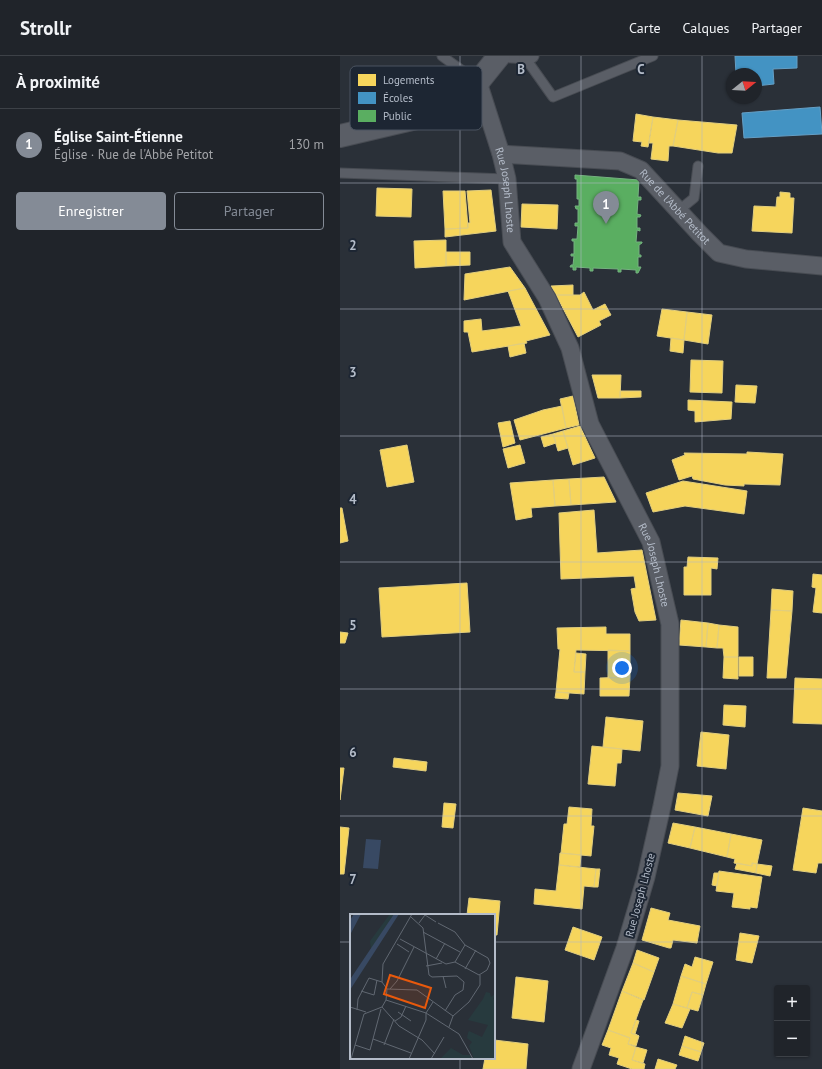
<!DOCTYPE html>
<html lang="fr">
<head>
<meta charset="utf-8">
<style>
  :root { --surface:#20242a; --page:#282c32; --text:#f1f3f6; --muted:#a2a4a8; --line:#3d4147; --accent:#848b96 }
  body { margin:0; font-family:"PT Sans",sans-serif; background:var(--page); color:var(--text) }
  .controls { position:absolute; right:12px; bottom:12px; display:grid; overflow:hidden; border-radius:4px; box-shadow:0 1px 3px #0004 }
  .controls button { width:36px; height:36px; display:grid; place-items:center; padding:0; border:0; border-bottom:1px solid var(--line); background:var(--surface); color:var(--text); font:20px sans-serif }
  .compass { position:absolute; left:386px; top:12px; width:36px; height:36px; border-radius:50%; background:var(--surface); box-shadow:0 1px 3px #0004; rotate:72deg }
  .you { position:absolute; left:282px; top:612px; width:14px; height:14px; margin:-10px; border:3px solid #fff; border-radius:50%; background:#1a73e8; box-shadow:0 0 0 6px #1a73e833 }
  .badge { display:grid; place-items:center; width:26px; height:26px; border-radius:50%; background:var(--accent); color:#fff; font-size:13px; font-weight:700 }
  .pin { position:absolute; translate:-50% -33px; filter:drop-shadow(0 1px 2px #0008) }
  .pin::after { content:''; position:absolute; top:21px; width:14px; height:12px; background:inherit; clip-path:polygon(0 0,100% 0,50% 100%) }
  .list { margin:0; padding:0; list-style:none }
  h2 { display:flex; justify-content:space-between; align-items:center; height:52px; margin:0; padding:0 16px; font-size:17px }
  h2 small { font-size:13px; font-weight:400; color:var(--muted) }
  .list li { display:grid; grid-template-columns:26px 1fr auto; gap:12px; align-items:center; box-sizing:border-box; height:72px; padding:0 16px; border-top:1px solid var(--line) }
  .list b { display:block; font-size:15px; white-space:nowrap }
  .list p { margin:0; font-size:13px; white-space:nowrap; color:var(--muted) }
  .list em { font-size:13px; font-style:normal; color:var(--muted) }
  .actions { display:flex; gap:8px; padding:12px 16px }
  .actions a { flex:1; padding:9px 0; border:1px solid var(--accent); border-radius:4px; text-align:center; font-size:14px; color:var(--accent) }
  .actions .main { background:var(--accent); color:#fff }
  .map { position:relative; flex:none; width:482px; height:1013px; overflow:hidden }
  header { display:flex; align-items:center; gap:24px; box-sizing:border-box; height:56px; padding:0 20px; background:var(--surface); border-bottom:1px solid var(--line) }
  header strong { font-size:19px }
  nav { display:flex; gap:22px; margin-inline-start:auto; font-size:14px }
  main { display:flex }
  aside { flex:1; background:var(--surface) }
  .map>svg:first-child { display:block }
  .water { fill:#384963 }
  .homes { fill:#f6d55c; stroke:#e2ce7d }
  .schools { fill:#4393c3; stroke:#659fc5 }
  .public { fill:#5aae61; stroke:#75b280 }
  .lines { fill:none; stroke-linecap:round; stroke-linejoin:round }
  .service-casing { stroke:#484c53; stroke-width:11 }
  .pedestrian-casing { stroke:#484c53; stroke-width:15 }
  .minor-casing { stroke:#484c53; stroke-width:19 }
  .tertiary-casing { stroke:#484c53; stroke-width:24 }
  .service { stroke:#5a5e66; stroke-width:9 }
  .pedestrian { stroke:#5a5e66; stroke-width:13 }
  .minor { stroke:#5a5e66; stroke-width:17 }
  .tertiary { stroke:#5a5e66; stroke-width:22 }
  .grid { fill:none; stroke:#b4bcc9; stroke-width:1; stroke-opacity:0.55 }
  .labels { text-anchor:middle; stroke-width:4; stroke-linejoin:round; paint-order:stroke }
  .street-label { font-size:11px; fill:#b4bcc9; stroke:#1d2633 }
  .inset-road { fill:none; stroke:#616872; stroke-width:1 }
  .view { fill:#e8590c; fill-opacity:0.15; stroke:#e8590c; stroke-width:2 }
  .inset-edge { fill:none; stroke:#b4bcc9; stroke-width:2 }
  .key { fill:#1d2633; stroke:#4a5360; stroke-width:1 }
  .key-label { font-size:11px; fill:#b4bcc9 }
  .grid-label { font-size:13px; text-anchor:middle; font-weight:bold; fill:#b4bcc9; stroke:#1d2633; stroke-width:4; stroke-linejoin:round; paint-order:stroke }
</style>
</head>
<body>
<header>
<strong>Strollr</strong>
<nav><a>Carte</a><a>Calques</a><a>Partager</a></nav>
</header>
<main>
<aside>
<h2>À proximité<small></small></h2>
<ul class="list">
<li><span class="badge">1</span><div><b>Église Saint-Étienne</b><p>Église · Rue de l'Abbé Petitot</p></div><em>130 m</em></li>
</ul>
<div class="actions"><a class="main">Enregistrer</a><a>Partager</a></div>
</aside>
<div class="map">
<svg width="482" height="1013" viewBox="0 0 482 1013">
  <rect width="100%" height="100%" fill="#2a3038"/>
  <!-- water -->
  <path class="water" d="M 26,783 L 41,784 L 38,813 L 23,812 Z"/>
  <!-- homes -->
  <path class="homes" d="M 296,58 L 313,61 L 308,91 L 301,90 L 302,86 L 293,85 Z
    M 313,61 L 338,64 L 333,90 L 329,90 L 328,105 L 311,103 L 313,87 L 309,87 Z
    M 338,64 L 397,69 L 392,97 L 378,97 L 333,90 Z
    M 37,132 L 72,133 L 71,161 L 36,160 Z
    M 151,134 L 156,175 L 105,181 L 105,173 L 128,172 L 128,167 L 130,167 L 127,135 Z
    M 103,135 L 125,135 L 128,172 L 105,173 Z
    M 440,136 L 450,137 L 450,142 L 454,142 L 452,177 L 412,175 L 414,150 L 436,151 L 437,141 L 440,141 Z
    M 182,148 L 218,149 L 217,173 L 181,171 Z
    M 106,184 L 106,210 L 75,212 L 74,185 Z
    M 106,196 L 130,196 L 130,209 L 106,210 Z
    M 170,211 L 185,232 L 124,244 L 125,218 Z
    M 233,229 L 233,239 L 216,239 L 211,230 Z
    M 185,232 L 210,279 L 186,285 L 187,287 L 132,296 L 128,276 L 124,276 L 124,265 L 141,263 L 142,275 L 181,270 L 168,235 Z
    M 244,236 L 253,254 L 265,248 L 271,259 L 259,265 L 261,269 L 238,281 L 216,239 L 240,239 Z
    M 322,253 L 347,256 L 344,284 L 317,280 Z
    M 347,256 L 372,259 L 368,288 L 344,284 Z
    M 331,282 L 344,284 L 343,297 L 330,295 Z
    M 184,287 L 186,297 L 170,301 L 168,290 Z
    M 351,304 L 383,305 L 382,337 L 350,336 Z
    M 252,319 L 281,319 L 280,342 L 258,342 Z
    M 396,329 L 417,330 L 415,347 L 395,346 Z
    M 280,335 L 301,335 L 301,341 L 280,342 Z
    M 233,340 L 239,369 L 226,372 L 220,343 Z
    M 348,344 L 392,346 L 391,363 L 355,366 L 355,355 L 348,354 Z
    M 222,350 L 226,372 L 180,384 L 174,364 L 203,354 Z
    M 170,365 L 175,387 L 163,391 L 158,367 Z
    M 240,370 L 255,402 L 233,409 L 223,375 Z
    M 223,375 L 228,392 L 218,395 L 213,378 Z
    M 213,378 L 216,387 L 204,391 L 201,381 Z
    M 67,389 L 74,426 L 47,431 L 40,394 Z
    M 180,389 L 185,407 L 168,412 L 163,393 Z
    M 407,396 L 443,398 L 440,429 L 404,428 L 404,430 L 385,429 L 353,423 L 352,420 L 339,424 L 332,404 L 345,399 L 344,397 L 407,398 Z
    M 264,421 L 276,446 L 231,449 L 229,423 Z
    M 229,423 L 231,449 L 215,450 L 213,424 Z
    M 213,424 L 215,450 L 191,452 L 192,461 L 176,464 L 170,427 Z
    M 343,425 L 407,435 L 404,458 L 345,450 L 313,456 L 306,437 Z
    M 0,452 L 2,452 L 8,485 L 0,487 Z
    M 254,454 L 257,497 L 302,494 L 316,564 L 299,565 L 295,556 L 291,533 L 296,532 L 294,520 L 221,523 L 219,457 Z
    M 348,501 L 378,502 L 377,513 L 371,512 L 371,539 L 344,539 L 344,511 L 347,511 Z
    M 473,518 L 482,519 L 482,557 L 473,556 L 476,532 L 472,531 Z
    M 127,527 L 130,576 L 42,581 L 39,532 Z
    M 432,533 L 453,535 L 452,555 L 431,554 Z
    M 431,554 L 452,555 L 446,622 L 427,622 Z
    M 341,564 L 368,567 L 366,591 L 339,589 Z
    M 368,567 L 379,569 L 377,592 L 366,591 Z
    M 379,569 L 398,571 L 398,601 L 384,601 L 383,592 L 377,592 Z
    M 266,571 L 266,578 L 290,578 L 290,595 L 236,594 L 234,616 L 245,616 L 244,638 L 216,636 L 220,593 L 218,593 L 217,572 Z
    M 0,576 L 8,577 L 5,587 L 0,587 Z
    M 268,594 L 290,595 L 290,621 L 268,622 Z
    M 236,597 L 246,598 L 245,616 L 234,616 Z
    M 384,601 L 398,601 L 398,623 L 383,622 Z
    M 399,601 L 413,601 L 413,620 L 399,620 Z
    M 290,621 L 289,640 L 260,640 L 260,622 Z
    M 455,622 L 482,623 L 482,668 L 453,667 Z
    M 216,636 L 229,637 L 228,643 L 215,642 Z
    M 384,649 L 406,650 L 405,671 L 383,669 Z
    M 266,661 L 303,665 L 300,695 L 263,691 Z
    M 361,676 L 389,679 L 386,713 L 357,710 Z
    M 252,690 L 282,693 L 281,707 L 277,707 L 275,730 L 248,728 Z
    M 54,702 L 87,706 L 86,715 L 53,711 Z
    M 0,712 L 4,712 L 0,744 Z
    M 338,737 L 372,740 L 368,760 L 335,754 Z
    M 104,747 L 116,748 L 113,772 L 102,771 Z
    M 229,751 L 252,753 L 251,770 L 254,770 L 251,800 L 221,797 L 224,768 L 227,768 Z
    M 463,752 L 482,755 L 482,807 L 478,807 L 476,817 L 453,814 Z
    M 333,767 L 355,771 L 350,792 L 328,787 Z
    M 0,771 L 9,772 L 4,818 L 0,818 Z
    M 355,771 L 391,778 L 387,801 L 350,792 Z
    M 391,778 L 422,784 L 417,808 L 412,807 L 412,810 L 394,807 L 395,803 L 387,801 Z
    M 220,797 L 241,799 L 240,811 L 219,809 Z
    M 397,807 L 412,810 L 412,807 L 417,808 L 416,817 L 395,813 Z
    M 417,808 L 432,810 L 430,820 L 416,817 Z
    M 219,809 L 256,813 L 254,831 L 244,830 L 242,853 L 194,848 L 195,833 L 216,835 Z
    M 256,813 L 260,813 L 258,831 L 254,831 Z
    M 379,815 L 422,821 L 417,852 L 410,851 L 410,853 L 392,851 L 394,837 L 376,835 Z
    M 374,817 L 379,817 L 377,830 L 372,829 Z
    M 129,842 L 160,845 L 157,879 L 154,879 L 154,859 L 127,859 Z
    M 311,852 L 330,857 L 328,864 L 360,870 L 357,887 L 333,884 L 331,892 L 329,892 L 302,884 Z
    M 233,871 L 262,881 L 254,904 L 225,894 Z
    M 400,877 L 419,880 L 412,907 L 396,904 Z
    M 297,894 L 319,902 L 314,916 L 293,907 Z
    M 355,901 L 373,906 L 366,928 L 341,920 L 345,908 L 352,911 Z
    M 293,907 L 314,916 L 304,944 L 282,935 Z
    M 341,920 L 366,928 L 363,939 L 352,936 L 347,952 L 333,948 Z
    M 176,921 L 208,925 L 204,966 L 172,962 Z
    M 282,935 L 303,944 L 291,977 L 299,980 L 296,990 L 288,988 L 290,982 L 268,974 Z
    M 352,936 L 363,939 L 358,955 L 347,952 Z
    M 333,948 L 350,953 L 342,972 L 325,967 Z
    M 296,964 L 299,965 L 295,978 L 299,980 L 291,977 Z
    M 268,974 L 290,982 L 288,988 L 296,991 L 292,1004 L 305,1008 L 304,1013 L 292,1013 L 277,1008 L 279,1002 L 269,999 L 271,992 L 262,989 Z
    M 345,980 L 364,987 L 361,996 L 342,990 Z
    M 154,984 L 188,988 L 186,1013 L 143,1013 L 145,1002 L 154,1002 Z
    M 342,990 L 361,996 L 358,1005 L 339,999 Z
    M 296,991 L 307,994 L 303,1007 L 292,1004 Z
    M 318,1003 L 337,1009 L 335,1013 L 315,1013 Z"/>
  <!-- schools -->
  <path class="schools" d="M 395,0 L 457,0 L 457,12 L 433,13 L 434,28 L 416,30 L 416,18 L 396,18 Z
    M 480,51 L 482,78 L 404,82 L 402,57 Z"/>
  <!-- public -->
  <path class="public" d="M 235,119 L 299,124 L 298,141 L 301,141 L 301,144 L 298,144 L 297,158 L 301,159 L 300,161 L 297,161 L 297,172 L 300,172 L 300,175 L 297,174 L 296,186 L 302,186 L 302,187 L 299,189 L 299,199 L 301,199 L 301,201 L 298,201 L 298,211 L 301,211 L 298,217 L 296,217 L 296,214 L 281,213 L 281,216 L 278,216 L 278,213 L 253,212 L 253,215 L 250,215 L 250,212 L 236,211 L 236,214 L 233,214 L 233,211 L 230,211 L 231,209 L 233,209 L 234,200 L 231,200 L 231,198 L 234,198 L 234,185 L 232,185 L 232,183 L 237,183 L 238,170 L 235,170 L 235,167 L 238,167 L 238,153 L 236,153 L 235,150 L 239,150 L 239,143 L 237,143 L 237,123 L 235,123 Z"/>
  <g class="lines">
    <defs>
      <path id="service" d="M 102,0 L 138,26
        M 159,1 L 186,3 L 213,41 L 313,0
        M 0,117 L 167,123
        M 338,155 L 354,142 L 358,110"/>
      <path id="pedestrian" d="M 186,3 L 192,0"/>
      <g id="minor">
        <path id="s1" d="M 138,26 L 161,98 L 167,123 L 172,186 L 207,242 L 230,292 L 250,368 L 311,486 L 330,568 L 330,710 L 322,750 L 306,821 L 285,892 L 241,1013"/>
        <path id="s2" d="M 161,98 L 280,105 L 301,114 L 360,178 L 379,197 L 406,203 L 482,210"/>
      </g>
      <path id="tertiary" d="M 0,80 L 85,60 L 110,51 L 130,36 L 159,0"/>
    </defs>
    <!-- service casing -->
    <use href="#service" class="service-casing"/>
    <!-- pedestrian casing -->
    <use href="#pedestrian" class="pedestrian-casing"/>
    <!-- minor casing -->
    <use href="#minor" class="minor-casing"/>
    <!-- tertiary casing -->
    <use href="#tertiary" class="tertiary-casing"/>
    <!-- service -->
    <use href="#service" class="service"/>
    <!-- pedestrian -->
    <use href="#pedestrian" class="pedestrian"/>
    <!-- minor -->
    <use href="#minor" class="minor"/>
    <!-- tertiary -->
    <use href="#tertiary" class="tertiary"/>
  </g>
  <!-- grid -->
  <path class="grid" d="M 120,0 L 120,859M 241,0 L 241,1013M 362,0 L 362,1013M 0,127 L 482,127M 0,253 L 482,253M 0,380 L 482,380M 0,506 L 482,506M 0,633 L 482,633M 0,760 L 482,760M 0,886 L 11,886M 154,886 L 482,886M 120,1002 L 120,1013"/>
  <g class="labels">
    <!-- street labels -->
    <g class="street-label">
      <text dy="4" stroke="none"><textPath href="#s1" startOffset="112">Rue Joseph Lhoste</textPath></text>
      <text dy="4" stroke="none"><textPath href="#s2" startOffset="192">Rue de l'Abbé Petitot</textPath></text>
      <text dy="4" stroke="none"><textPath href="#s1" startOffset="520">Rue Joseph Lhoste</textPath></text>
      <text transform="translate(300 839) rotate(-75)" y="4">Rue Joseph Lhoste</text>
    </g>
  </g>
  <!-- overview -->
  <g transform="translate(10 858)">
    <rect width="145" height="145" fill="#2a3038"/>
    <path d="M 40,0 L 44,0 L 21,35 L 20,27 ZM 136,78 L 140,79 L 141,83 L 145,80 L 143,85 L 145,87 L 145,145 L 124,145 L 119,132 L 122,128 L 117,124 L 118,119 L 119,117 L 132,123 L 138,111 L 118,106 L 133,85 ZM 101,134 L 113,141 L 120,141 L 122,145 L 90,145 Z" fill="#273a3e"/>
    <path d="M 4,0 L 11,0 L 0,21 L 0,6 ZM 44,0 L 49,0 L 0,76 L 1,64 Z" fill="#384963"/>
    <path class="inset-road" d="M 61,3 L 73,14 L 79,61 L 82,63 L 107,62 L 114,68 L 113,76 L 105,81 L 95,97M 69,9 L 75,1 L 86,8M 88,9 L 105,18 L 115,31M 73,18 L 110,38M 50,25 L 96,50 L 105,48 L 115,31 L 138,44 L 140,49 L 137,56 L 129,61 L 105,48M 47,30 L 59,38M 86,45 L 95,29M 76,52 L 92,49M 115,55 L 126,36M 93,62 L 96,74M 37,75 L 32,68 L 33,50 L 62,0M 37,75 L 67,76 L 103,102M 40,75 L 47,67 L 64,33M 11,77 L 24,81 L 27,66M 36,86 L 76,99 L 109,120 L 123,145M 0,93 L 16,98M 32,93 L 49,112 L 72,126 L 85,140M 32,93 L 36,86 L 37,75M 7,96 L 8,85 L 19,64 L 32,68M 48,98 L 61,107M 76,99 L 83,88M 45,107 L 51,103 L 56,92M 99,113 L 103,102 L 119,88 L 130,71 L 130,61M 23,125 L 61,139M 5,131 L 20,136 L 31,95M 34,131 L 44,105M 1,145 L 14,100 L 32,93M 59,145 L 76,106 L 76,99M 81,145 L 94,123"/>
    <path class="view" d="M 40,61 L 81,74 L 75,94 L 34,80 Z"/>
    <rect width="145" height="145" class="inset-edge"/>
  </g>
  <!-- legend -->
  <rect x="10" y="10" width="132" height="64" rx="6" class="key"/>
  <rect x="18" y="18" width="18" height="12" fill="#f6d55c"/>
  <rect x="18" y="36" width="18" height="12" fill="#4393c3"/>
  <rect x="18" y="54" width="18" height="12" fill="#5aae61"/>
  <g class="key-label">
    <text x="43" y="28">Logements</text>
    <text x="43" y="46">Écoles</text>
    <text x="43" y="64">Public</text>
  </g>
  <g class="grid-label">
    <text x="181" y="18">B</text>
    <text x="301" y="18">C</text>
    <text x="13" y="194">2</text>
    <text x="13" y="321">3</text>
    <text x="13" y="448">4</text>
    <text x="13" y="574">5</text>
    <text x="13" y="701">6</text>
    <text x="13" y="828">7</text>
  </g>
</svg>
<div class="controls">
<button>+</button>
<button>−</button>
</div>
<svg class="compass" viewBox="-18 -18 36 36"><path d="M0-13l5 13h-10z" fill="#e53935"/><path d="M0 13l5-13h-10z" fill="#a2a4a8"/></svg>
<div class="you"></div>
<div class="pin badge" style="left:266px;top:168px">1</div>
</div>
</main>
</body>
</html>
